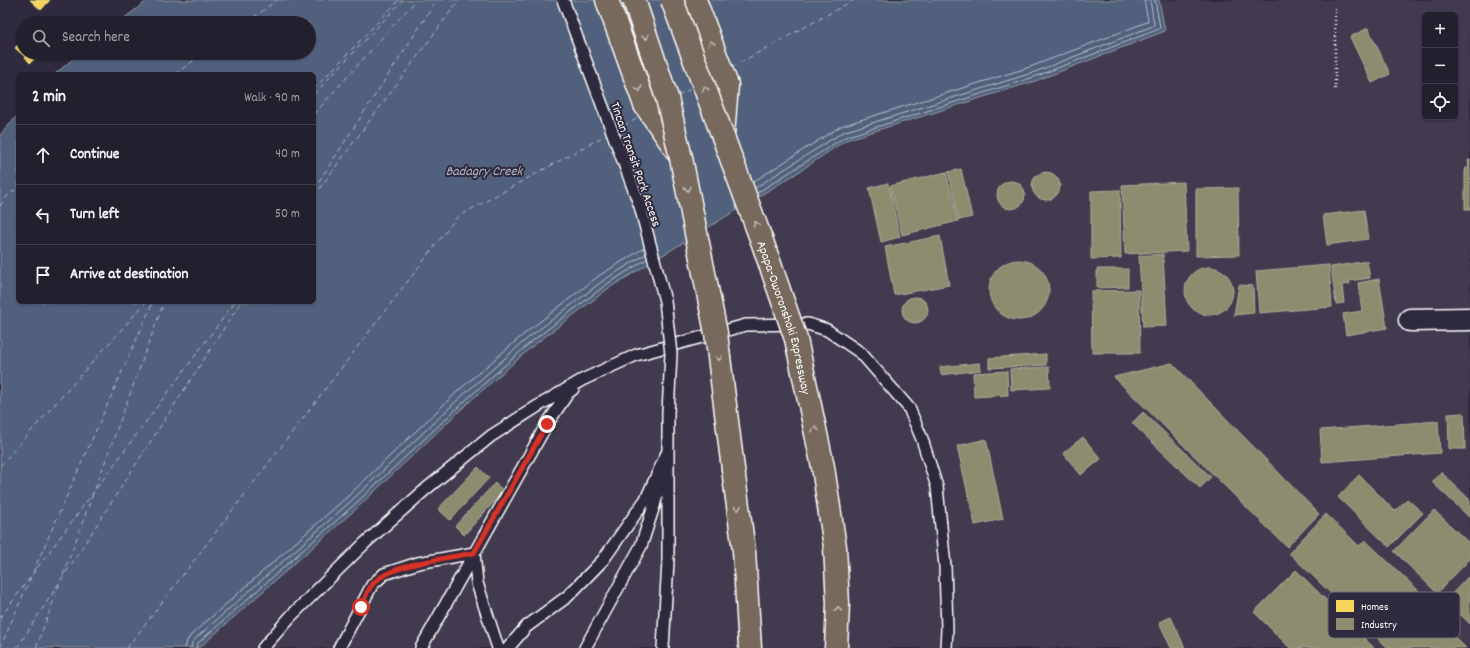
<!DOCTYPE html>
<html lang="en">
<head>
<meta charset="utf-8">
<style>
  :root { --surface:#23202e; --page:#2f2d3a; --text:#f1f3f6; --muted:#a3a3aa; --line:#403e4a }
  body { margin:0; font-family:Dekko,sans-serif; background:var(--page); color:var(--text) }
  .controls { position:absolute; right:12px; top:12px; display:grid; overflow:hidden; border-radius:6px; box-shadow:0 1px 3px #0004 }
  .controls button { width:36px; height:36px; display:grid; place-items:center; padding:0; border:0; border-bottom:1px solid var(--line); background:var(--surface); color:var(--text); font:20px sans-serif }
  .stop { position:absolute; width:12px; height:12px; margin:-9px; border:3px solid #d93025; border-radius:50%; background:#fff }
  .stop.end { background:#d93025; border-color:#fff; box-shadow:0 1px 4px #0008 }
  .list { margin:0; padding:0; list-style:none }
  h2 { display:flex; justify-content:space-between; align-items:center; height:52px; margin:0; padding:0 16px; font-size:17px }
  h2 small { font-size:13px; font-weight:400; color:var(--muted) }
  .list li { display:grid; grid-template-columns:26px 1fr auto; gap:12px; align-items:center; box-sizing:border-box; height:60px; padding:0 16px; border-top:1px solid var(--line) }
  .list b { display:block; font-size:15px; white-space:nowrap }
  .list em { font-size:13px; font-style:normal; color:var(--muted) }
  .icon { flex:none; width:22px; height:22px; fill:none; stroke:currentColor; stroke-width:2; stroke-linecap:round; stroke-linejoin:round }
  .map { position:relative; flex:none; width:1470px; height:648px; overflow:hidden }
  .search { position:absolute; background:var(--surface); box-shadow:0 1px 3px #0004; left:16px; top:16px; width:300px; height:44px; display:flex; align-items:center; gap:10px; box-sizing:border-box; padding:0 14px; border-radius:22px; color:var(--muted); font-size:15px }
  .panel { position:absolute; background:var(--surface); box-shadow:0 1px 3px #0004; left:16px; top:72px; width:300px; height:232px; border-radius:6px }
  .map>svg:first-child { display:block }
  .built { fill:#433a4f; fill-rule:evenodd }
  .water { fill:#51617b; stroke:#97a0b0 }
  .homes { fill:#f6d55c; stroke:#f9e28d }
  .industry { fill:#8c8c6e; stroke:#aeae9a }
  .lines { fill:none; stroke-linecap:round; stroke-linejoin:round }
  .shore { stroke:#b9c0ca; stroke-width:1 }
  .ferry { stroke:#b1b8c4; stroke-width:1; stroke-dasharray:5 4; stroke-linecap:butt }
  .lane-casing { stroke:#fff; stroke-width:14 }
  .street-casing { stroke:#fff; stroke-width:25 }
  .highway-casing { stroke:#fff; stroke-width:25 }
  .path { stroke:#fff; stroke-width:2.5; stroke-dasharray:1 3; stroke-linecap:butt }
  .lane { stroke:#2f2a3d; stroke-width:11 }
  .street { stroke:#2f2a3d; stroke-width:22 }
  .highway { stroke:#77695c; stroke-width:22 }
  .lane-bridge-casing { stroke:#fff; stroke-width:14; stroke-linecap:butt }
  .highway-bridge-casing { stroke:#fff; stroke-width:25; stroke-linecap:butt }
  .lane-bridge { stroke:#2f2a3d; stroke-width:11 }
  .highway-bridge { stroke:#77695c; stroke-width:22 }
  .oneway { stroke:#c2bcb6 }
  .route { stroke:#d93025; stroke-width:5 }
  .labels { text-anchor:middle; stroke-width:4; stroke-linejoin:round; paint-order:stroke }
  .street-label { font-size:13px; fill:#fff; stroke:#2f2a3d }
  .water-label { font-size:14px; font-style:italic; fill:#b1b8c4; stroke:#2f2a3d }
  .key { fill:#2f2a3d; stroke:#6d6a77; stroke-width:1 }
  .key-label { font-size:11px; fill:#fff }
</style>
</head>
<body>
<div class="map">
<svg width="1470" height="648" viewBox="0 0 1470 648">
  <rect width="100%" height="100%" fill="#2f2a3d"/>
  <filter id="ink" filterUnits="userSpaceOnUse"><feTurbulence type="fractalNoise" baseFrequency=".025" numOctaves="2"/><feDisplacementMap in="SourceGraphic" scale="8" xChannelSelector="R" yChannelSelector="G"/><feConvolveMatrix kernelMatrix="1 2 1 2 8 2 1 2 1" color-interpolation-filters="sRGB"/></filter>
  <g filter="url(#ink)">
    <!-- built -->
    <path class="built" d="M 1159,0 L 1470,0 L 1470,648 L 199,648 L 357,508 L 469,402 L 534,345 L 609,288 L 797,173 L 846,140 L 1035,81 L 1165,31 ZM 1425,15 L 1455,15 L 1455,117 L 1425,117 Z"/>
    <!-- water -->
    <path class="water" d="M 148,0 L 1159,0 L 1165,31 L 1035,81 L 846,140 L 797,173 L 609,288 L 534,345 L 469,402 L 357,508 L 199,648 L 0,648 L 0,135 L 18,115 L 18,302 L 314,302 L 314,74 L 55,74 L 80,53 L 309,53 L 309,23 L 118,23 Z"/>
    <!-- homes -->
    <path class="homes" d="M 30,0 L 50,0 L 41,10 Z
      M 23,39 L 23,53 L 26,53 L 24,56 L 15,48 Z
      M 30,53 L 41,53 L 30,63 L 25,57 Z"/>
    <!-- industry -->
    <path class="industry" d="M 1368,28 L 1390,74 L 1372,83 L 1350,37 Z
      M 1468,160 L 1470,160 L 1470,209 L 1465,209 L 1465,168 L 1469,168 Z
      M 961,169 L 972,217 L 959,220 L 948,172 Z
      M1032 186a14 14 0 1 1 28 0a14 14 0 1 1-28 0Z
      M 946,172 L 958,221 L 902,235 L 890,186 Z
      M997 195a14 14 0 1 1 28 0a14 14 0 1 1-28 0Z
      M 1184,182 L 1187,251 L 1125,254 L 1122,185 Z
      M 888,183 L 900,237 L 881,242 L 869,188 Z
      M 1238,188 L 1239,255 L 1196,256 L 1196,189 Z
      M 1120,190 L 1121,258 L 1091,259 L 1091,191 Z
      M 1364,210 L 1368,239 L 1327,245 L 1323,215 Z
      M 940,236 L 949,285 L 894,295 L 885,247 Z
      M 1163,254 L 1167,326 L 1143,327 L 1139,256 Z
      M989 290a30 30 0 1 1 60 0a30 30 0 1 1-60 0Z
      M 1367,261 L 1370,278 L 1349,281 L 1350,284 L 1342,285 L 1344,303 L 1336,304 L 1331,267 Z
      M 1329,265 L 1332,307 L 1259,313 L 1256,271 Z
      M1185 291a24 24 0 1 1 48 0a24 24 0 1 1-48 0Z
      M 1097,269 L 1128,269 L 1128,287 L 1097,288 Z
      M 1379,279 L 1387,328 L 1346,335 L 1343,314 L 1362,311 L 1358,283 Z
      M 1239,285 L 1253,286 L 1254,313 L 1234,315 Z
      M 1139,290 L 1140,353 L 1092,353 L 1091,291 Z
      M902 310a13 13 0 1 1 26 0a13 13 0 1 1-26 0Z
      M 1046,354 L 1046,365 L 989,368 L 989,358 Z
      M 980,363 L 981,370 L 941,375 L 940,367 Z
      M 1172,363 L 1319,514 L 1287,547 L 1114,377 Z
      M 1049,367 L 1050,388 L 1011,390 L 1010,369 Z
      M 1007,371 L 1008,395 L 974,397 L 973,373 Z
      M 1143,412 L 1211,477 L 1200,488 L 1132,423 Z
      M 1464,413 L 1465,449 L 1449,449 L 1448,414 Z
      M 1438,421 L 1440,453 L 1322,462 L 1320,430 Z
      M 1083,437 L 1101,459 L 1081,475 L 1063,453 Z
      M 986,439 L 1003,519 L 975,525 L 957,446 Z
      M 478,467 L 489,478 L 450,520 L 438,509 Z
      M 1441,472 L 1470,500 L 1470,518 L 1432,482 Z
      M 1359,475 L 1395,511 L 1407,499 L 1423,513 L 1389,547 L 1338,497 Z
      M 495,483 L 504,491 L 464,535 L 455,526 Z
      M 1434,510 L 1470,544 L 1470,559 L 1437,593 L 1394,551 Z
      M 1326,514 L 1359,546 L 1365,540 L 1422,594 L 1416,600 L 1466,648 L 1388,648 L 1289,553 Z
      M 1296,570 L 1374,648 L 1290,648 L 1254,612 Z
      M 1468,577 L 1470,579 L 1470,624 L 1446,600 Z
      M 1171,617 L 1185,648 L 1171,648 L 1159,622 Z"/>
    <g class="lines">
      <!-- shore -->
      <path class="shore" d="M 753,182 L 841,126 L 1030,67 L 1147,22 L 1148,20 L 1144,0
        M 755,188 L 843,132 L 1032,73 L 1153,26 L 1154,24 L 1150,0
        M 757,193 L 845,137 L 1034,77 L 1159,29 L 1160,27 L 1155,0
        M 185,648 L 187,641 L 191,635 L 347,497 L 459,390 L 524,334 L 600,275 L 644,248
        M 191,648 L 192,643 L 195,639 L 351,501 L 463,395 L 528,338 L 604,280 L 646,254
        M 196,648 L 198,643 L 354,505 L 467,399 L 531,342 L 607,284 L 647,259"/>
      <!-- ferry -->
      <path class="ferry" d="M 246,23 L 277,0
        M 732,67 L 854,0
        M 175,74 L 204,53
        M 314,89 L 399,0
        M 314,94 L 403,0
        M 678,96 L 694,87
        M 314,114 L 416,0
        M 616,130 L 640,117
        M 314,189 L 437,0
        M 314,196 L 459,0
        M 0,206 L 7,196 L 18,188
        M 0,466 L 146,302
        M 95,489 L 164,302
        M 33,572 L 153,302
        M 63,575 L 93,494
        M 0,618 L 235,302
        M 0,648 L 31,577
        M 17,648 L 241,302
        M 36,648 L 61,580
        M 127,648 L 457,217 L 608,134"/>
      <defs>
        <path id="lane" d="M 263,648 L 291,616 L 365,543 L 426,489 L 491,436 L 538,406 L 582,380 L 636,355 L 746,325 L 808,324 L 827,330 L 861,353 L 909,408 L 922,439 L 937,487 L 945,566 L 947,629 L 946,648
          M 339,648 L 372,585 L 384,574 L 418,563 L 474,553 L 477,583 L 498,648
          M 421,648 L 547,424 L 568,393 L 573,389
          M 508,648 L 526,627 L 568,596 L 603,560 L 646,499 L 667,453
          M 585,648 L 641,546 L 654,506 L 661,479
          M 663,648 L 668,561 L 668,413"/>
        <path id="street" d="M 1410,320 L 1470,319"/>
        <path id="highway" d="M 607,0 L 645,105 L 681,157
          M 695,0 L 727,85 L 723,135
          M 823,467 L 835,547 L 838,604 L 836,648
          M 733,469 L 744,551 L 750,648"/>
      </defs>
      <!-- lane casing -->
      <use href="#lane" class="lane-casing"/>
      <!-- street casing -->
      <use href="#street" class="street-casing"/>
      <!-- highway casing -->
      <use href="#highway" class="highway-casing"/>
      <!-- path -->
      <path class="path" d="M 1335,8 L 1335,90"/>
      <!-- lane -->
      <use href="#lane" class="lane"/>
      <!-- street -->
      <use href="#street" class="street"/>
      <!-- highway -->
      <use href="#highway" class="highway"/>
      <defs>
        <path id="lane-bridge" d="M 563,0 L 640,206 L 665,301 L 671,354 L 668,413"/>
        <g id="highway-bridge">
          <path d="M 634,0 L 667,98 L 681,158 L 716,333 L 733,469"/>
          <path id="s1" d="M 672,0 L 763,244 L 796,339 L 823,467"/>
        </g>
      </defs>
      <!-- lane-bridge casing -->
      <use href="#lane-bridge" class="lane-bridge-casing"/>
      <!-- highway-bridge casing -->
      <use href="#highway-bridge" class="highway-bridge-casing"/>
      <!-- lane-bridge -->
      <use href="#lane-bridge" class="lane-bridge"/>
      <!-- highway-bridge -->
      <use href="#highway-bridge" class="highway-bridge"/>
    </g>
    <!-- one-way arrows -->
    <defs><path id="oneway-chevron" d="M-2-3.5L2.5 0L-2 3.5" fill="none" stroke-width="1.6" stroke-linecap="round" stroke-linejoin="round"/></defs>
    <g class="oneway">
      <use href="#oneway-chevron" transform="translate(646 37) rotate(71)"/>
      <use href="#oneway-chevron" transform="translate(711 43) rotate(-110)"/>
      <use href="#oneway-chevron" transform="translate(639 89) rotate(70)"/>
      <use href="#oneway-chevron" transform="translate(705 89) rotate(-111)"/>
      <use href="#oneway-chevron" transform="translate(688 189) rotate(79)"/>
      <use href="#oneway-chevron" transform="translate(756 224) rotate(-110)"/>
      <use href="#oneway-chevron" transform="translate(719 358) rotate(82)"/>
      <use href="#oneway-chevron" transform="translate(815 429) rotate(-102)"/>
      <use href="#oneway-chevron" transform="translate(738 508) rotate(82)"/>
      <use href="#oneway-chevron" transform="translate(838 609) rotate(-88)"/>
    </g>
  </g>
  <g class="lines" filter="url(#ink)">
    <!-- route -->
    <path class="route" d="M 361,607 C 364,600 367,591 372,585 C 388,564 448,558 474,553 L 547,424"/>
  </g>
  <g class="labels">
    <!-- street labels -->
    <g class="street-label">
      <text transform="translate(637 164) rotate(71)" y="5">Tincan Transit Park Access</text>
      <text dy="5" stroke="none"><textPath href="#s1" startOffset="337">Apapa-Oworonshoki Expressway</textPath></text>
    </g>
    <!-- water labels -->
    <g class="water-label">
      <text x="484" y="175">Badagry Creek</text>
    </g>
  </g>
  <!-- legend -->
  <rect x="1328" y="592" width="132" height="46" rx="6" class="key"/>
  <rect x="1336" y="600" width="18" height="12" fill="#f6d55c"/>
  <rect x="1336" y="618" width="18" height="12" fill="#8c8c6e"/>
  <g class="key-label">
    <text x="1361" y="610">Homes</text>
    <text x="1361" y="628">Industry</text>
  </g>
</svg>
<div class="controls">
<button>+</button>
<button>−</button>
<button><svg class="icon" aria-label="locate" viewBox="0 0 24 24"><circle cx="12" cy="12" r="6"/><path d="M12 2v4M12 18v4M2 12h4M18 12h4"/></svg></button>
</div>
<div class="stop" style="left:361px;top:607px"></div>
<div class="stop end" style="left:547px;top:424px"></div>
<div class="search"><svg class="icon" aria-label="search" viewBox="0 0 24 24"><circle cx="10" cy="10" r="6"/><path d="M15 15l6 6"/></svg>Search here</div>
<section class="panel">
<h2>2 min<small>Walk · 90 m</small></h2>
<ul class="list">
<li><svg class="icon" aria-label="ahead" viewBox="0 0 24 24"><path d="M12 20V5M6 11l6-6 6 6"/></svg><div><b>Continue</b></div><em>40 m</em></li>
<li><svg class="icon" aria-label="left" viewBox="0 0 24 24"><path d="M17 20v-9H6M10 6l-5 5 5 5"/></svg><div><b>Turn left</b></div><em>50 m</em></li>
<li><svg class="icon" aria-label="arrive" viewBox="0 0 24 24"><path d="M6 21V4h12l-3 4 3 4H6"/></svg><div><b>Arrive at destination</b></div></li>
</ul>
</section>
</div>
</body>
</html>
